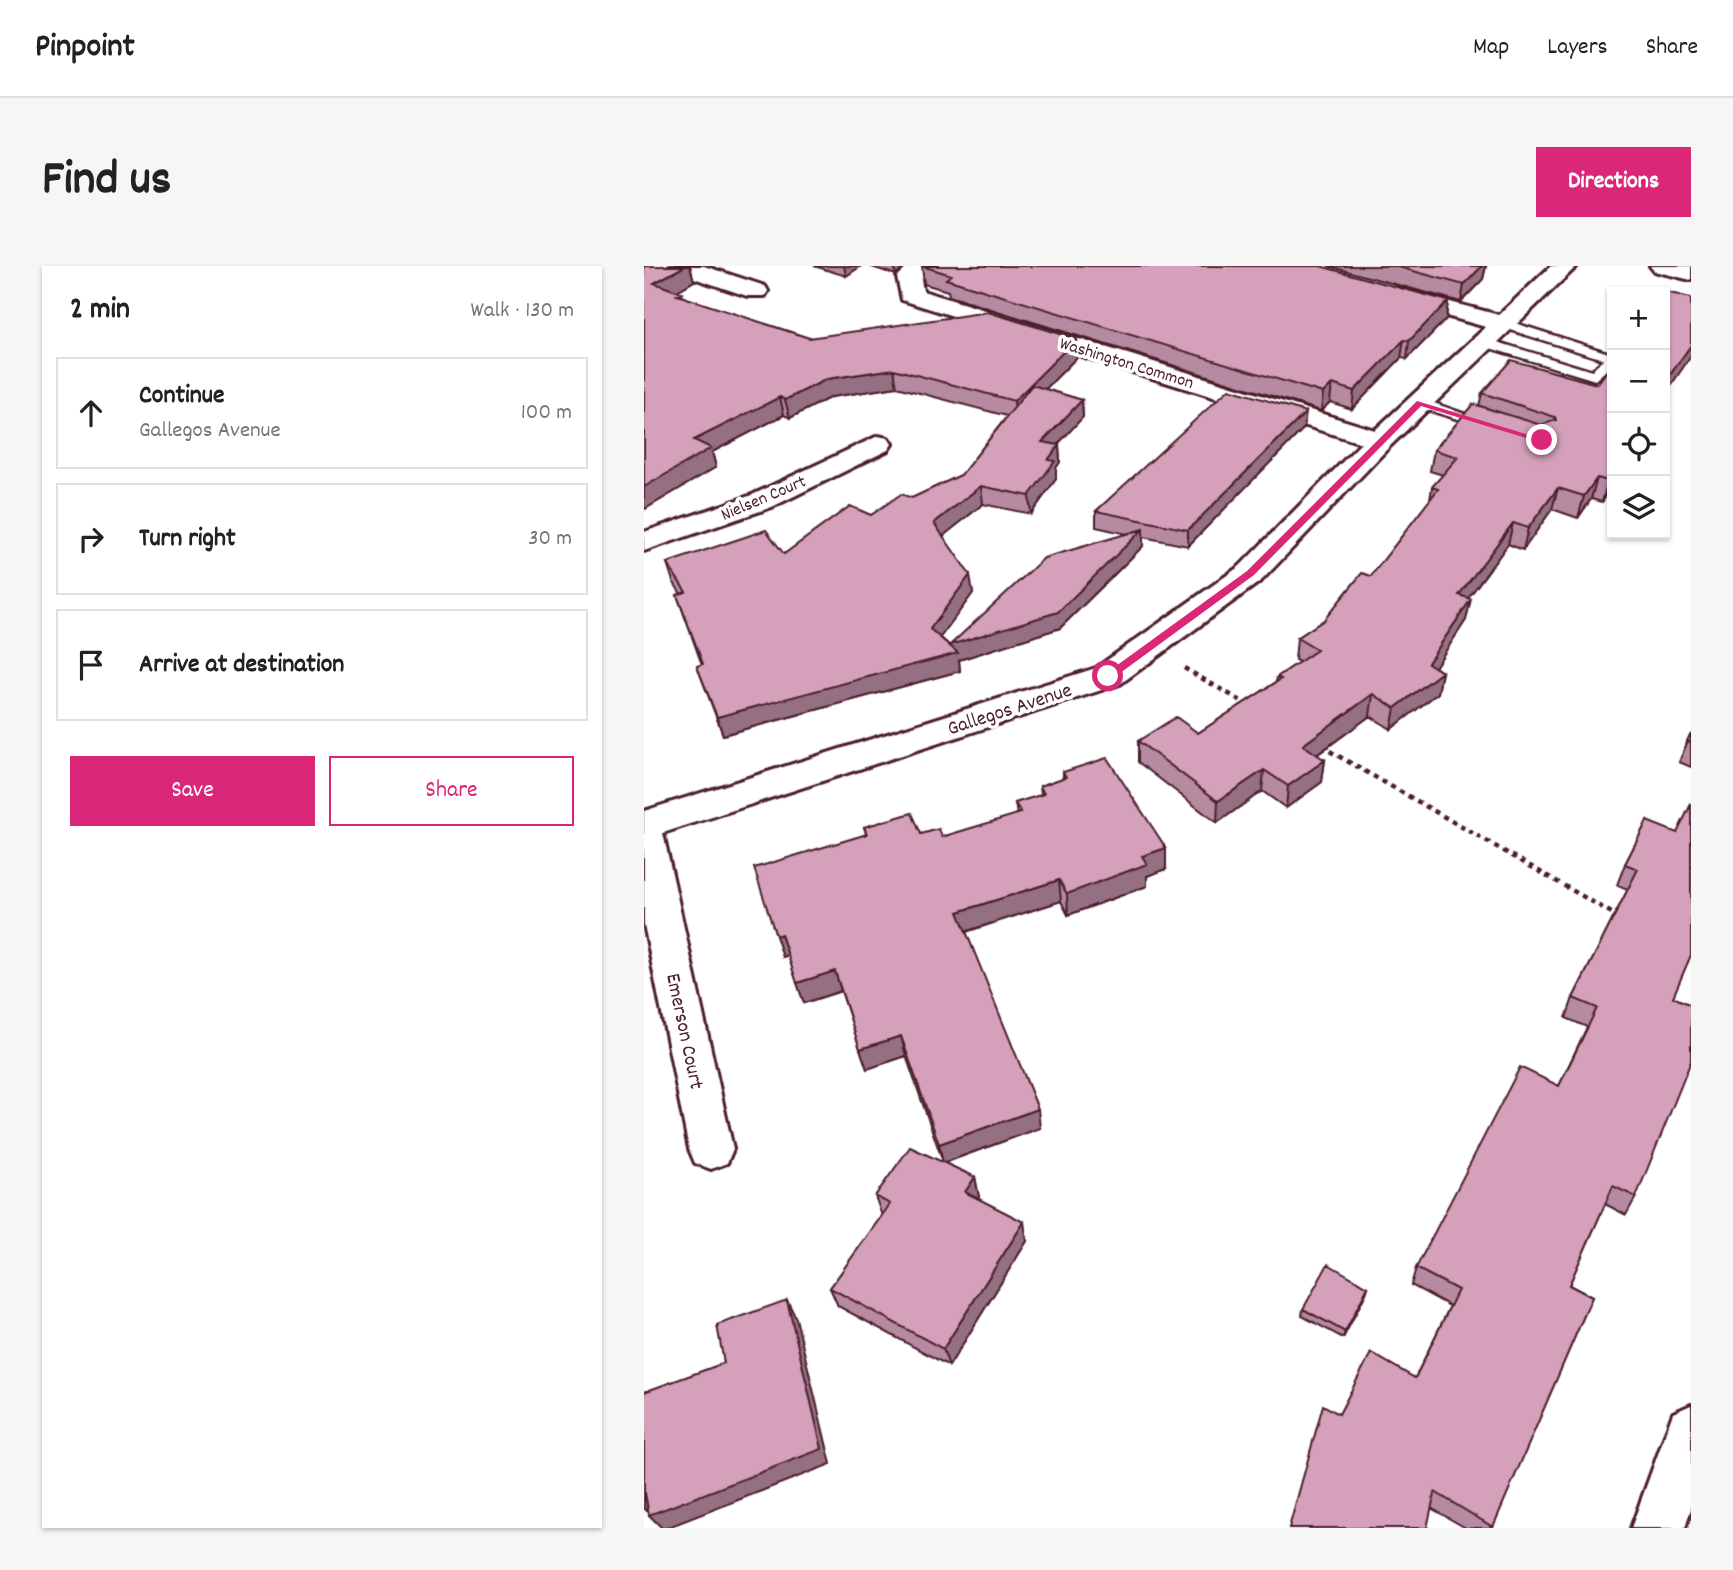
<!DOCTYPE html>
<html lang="en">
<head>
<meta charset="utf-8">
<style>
  :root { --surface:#fff; --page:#f6f6f6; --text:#222; --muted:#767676; --line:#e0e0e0; --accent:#db2777 }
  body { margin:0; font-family:Dekko,sans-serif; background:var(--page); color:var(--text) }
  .controls { position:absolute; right:21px; top:21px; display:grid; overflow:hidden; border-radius:0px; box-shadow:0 2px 5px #0004 }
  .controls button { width:63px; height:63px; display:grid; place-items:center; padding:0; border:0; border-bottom:2px solid var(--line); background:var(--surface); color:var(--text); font:35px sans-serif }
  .stop { position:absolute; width:21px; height:21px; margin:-16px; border:5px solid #db2777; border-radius:50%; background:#fff }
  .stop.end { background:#db2777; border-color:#fff; box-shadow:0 2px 7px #0008 }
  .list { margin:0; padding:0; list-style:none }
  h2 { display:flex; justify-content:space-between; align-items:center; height:91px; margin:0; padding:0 28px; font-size:30px }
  h2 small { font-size:23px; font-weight:400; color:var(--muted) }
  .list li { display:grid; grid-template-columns:46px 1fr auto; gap:21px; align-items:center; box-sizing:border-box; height:112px; margin:0 14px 14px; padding:0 14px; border:2px solid var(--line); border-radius:0px }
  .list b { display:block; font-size:26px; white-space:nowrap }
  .list p { margin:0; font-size:23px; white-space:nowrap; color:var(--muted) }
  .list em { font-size:23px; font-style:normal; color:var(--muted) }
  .actions { display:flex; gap:14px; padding:21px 28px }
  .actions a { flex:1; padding:16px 0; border:2px solid var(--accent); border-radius:0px; text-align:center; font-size:24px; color:var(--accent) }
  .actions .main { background:var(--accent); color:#fff }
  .icon { flex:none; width:38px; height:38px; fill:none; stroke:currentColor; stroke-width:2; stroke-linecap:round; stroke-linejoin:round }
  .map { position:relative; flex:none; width:1047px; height:1262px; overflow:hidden; border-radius:0px }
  header { display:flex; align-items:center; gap:42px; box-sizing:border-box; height:98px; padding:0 35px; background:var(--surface); border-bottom:2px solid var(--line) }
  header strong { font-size:33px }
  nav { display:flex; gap:38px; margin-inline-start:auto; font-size:24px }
  .intro { display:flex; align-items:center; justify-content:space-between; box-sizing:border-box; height:168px; padding:0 42px }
  h1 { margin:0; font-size:49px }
  .button { padding:18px 32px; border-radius:0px; background:var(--accent); color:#fff; font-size:24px; font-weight:700 }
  main { display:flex; gap:42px; padding:0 42px }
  aside { flex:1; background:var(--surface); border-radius:0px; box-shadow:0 2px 5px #0004 }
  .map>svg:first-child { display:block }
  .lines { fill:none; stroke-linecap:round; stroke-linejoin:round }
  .service-casing { stroke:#4a1f2b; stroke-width:5 }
  .minor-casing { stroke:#4a1f2b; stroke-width:6 }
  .tertiary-casing { stroke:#4a1f2b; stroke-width:6 }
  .path { stroke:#4a1f2b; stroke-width:4.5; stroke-dasharray:5 5; stroke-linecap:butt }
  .service { fill:#fff; fill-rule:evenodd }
  .minor { fill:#fff; fill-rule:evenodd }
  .tertiary { fill:#fff; fill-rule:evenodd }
  .wall { fill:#b68aa0; stroke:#4a1f2b; stroke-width:2 }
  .shaded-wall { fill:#947082; stroke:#4a1f2b; stroke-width:2 }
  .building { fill:#d4a0ba; stroke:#4a1f2b; stroke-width:2 }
  .route { fill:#db2777 }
  .labels { text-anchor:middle; stroke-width:7; stroke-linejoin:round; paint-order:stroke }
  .far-street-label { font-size:18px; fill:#4a1f2b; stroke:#fff }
  .street-label { font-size:21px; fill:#4a1f2b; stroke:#fff }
</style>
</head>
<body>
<header>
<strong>Pinpoint</strong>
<nav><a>Map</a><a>Layers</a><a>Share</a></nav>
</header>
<div class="intro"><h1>Find us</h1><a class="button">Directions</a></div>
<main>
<aside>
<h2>2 min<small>Walk · 130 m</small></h2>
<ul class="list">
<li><svg class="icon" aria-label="ahead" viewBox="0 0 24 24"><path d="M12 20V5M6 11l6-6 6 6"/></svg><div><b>Continue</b><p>Gallegos Avenue</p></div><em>100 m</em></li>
<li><svg class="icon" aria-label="right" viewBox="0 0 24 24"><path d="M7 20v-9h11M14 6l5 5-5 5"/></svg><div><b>Turn right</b></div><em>30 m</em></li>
<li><svg class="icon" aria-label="arrive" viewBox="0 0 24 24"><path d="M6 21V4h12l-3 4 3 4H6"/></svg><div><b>Arrive at destination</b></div></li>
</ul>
<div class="actions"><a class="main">Save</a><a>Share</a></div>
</aside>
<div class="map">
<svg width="1047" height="1262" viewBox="0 0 1047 1262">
  <rect width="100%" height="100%" fill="#fff"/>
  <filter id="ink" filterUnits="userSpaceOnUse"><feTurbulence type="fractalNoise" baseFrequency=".0143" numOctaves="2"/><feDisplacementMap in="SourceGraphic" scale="14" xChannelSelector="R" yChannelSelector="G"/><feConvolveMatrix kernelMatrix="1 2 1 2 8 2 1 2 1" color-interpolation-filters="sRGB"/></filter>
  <g filter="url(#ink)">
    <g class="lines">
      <defs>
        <path id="service" d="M 861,54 L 968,88 L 968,99 L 951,114 L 836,79 L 836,73 L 840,72 L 948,105 L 959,93 L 857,61 L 857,55 Z
          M 771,134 L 781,134 L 850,158 L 843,162 L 771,140 Z"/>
        <path id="minor" d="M 25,0 L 60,0 L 121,20 L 124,25 L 121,30 L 103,30 L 29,5 Z
          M 265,0 L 293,0 L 277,13 L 279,25 L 731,164 L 842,61 L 744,34 L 741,29 L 744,24 L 753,22 L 855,49 L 907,0 L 933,0 L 746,180 L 618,314 L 476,418 L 19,567 L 89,883 L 83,897 L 67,903 L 51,897 L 45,883 L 0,658 L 0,545 L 452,402 L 596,300 L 717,177 L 258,34 L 253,11 Z
          M 234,170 L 244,172 L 248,178 L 244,184 L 128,241 L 0,285 L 0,266 L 108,229 Z
          M 1047,1139 L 1047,1243 L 1041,1262 L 987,1262 L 1029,1147 Z"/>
        <path id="tertiary" d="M 1006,0 L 1047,0 L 1047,14 L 1010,5 Z"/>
      </defs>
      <!-- service casing -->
      <use href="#service" class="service-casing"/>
      <!-- minor casing -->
      <use href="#minor" class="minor-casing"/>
      <!-- tertiary casing -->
      <use href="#tertiary" class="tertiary-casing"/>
      <!-- path -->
      <path class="path" d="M 540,402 L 606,440
        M 677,480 L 973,650"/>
      <!-- service -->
      <use href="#service" class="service"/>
      <!-- minor -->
      <use href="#minor" class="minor"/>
      <!-- tertiary -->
      <use href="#tertiary" class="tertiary"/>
    </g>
    <!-- wall -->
    <path class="wall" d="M 0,0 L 46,0 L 50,15 L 33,25 L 39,31 L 165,72 L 432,73 L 433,91 L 401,123 L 438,134 L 439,151 L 413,179 L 415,179 L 416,196 L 412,202 L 412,213 L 387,248 L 339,238 L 299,270 L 329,327 L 296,371 L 306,380 L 483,268 L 452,261 L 452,245 L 660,162 L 544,280 L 499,271 L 499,280 L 416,362 L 315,394 L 316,405 L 79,469 L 53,400 L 58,399 L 33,329 L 37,328 L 29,315 L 23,297 L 140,288 L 268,232 L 317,209 L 363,150 L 253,121 L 187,131 L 146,152 L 140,149 L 68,186 L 72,201 L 1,243 L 0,242 Z
      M 170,0 L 217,0 L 202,10 Z
      M 225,0 L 262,0 L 252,9 Z
      M 278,0 L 804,35 L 802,53 L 763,93 L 757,92 L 708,143 L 686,136 L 677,145 L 305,30 L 304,25 L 280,18 Z
      M 684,0 L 842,0 L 839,13 L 817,36 Z
      M 968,98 L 968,221 L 958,236 L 947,233 L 934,252 L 908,243 L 879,284 L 864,278 L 824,332 L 822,354 L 791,401 L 798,406 L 794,427 L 747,463 L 726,450 L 673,489 L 681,494 L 678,516 L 642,542 L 618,525 L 573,557 L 494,496 L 494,475 L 554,467 L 632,416 L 633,411 L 655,396 L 651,394 L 653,372 L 680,354 L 727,310 L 786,234 L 788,221 L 799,209 L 786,205 L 790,184 L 835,140 L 838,127 L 953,118 Z
      M 1047,467 L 1047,501 L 1035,496 Z
      M 419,506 L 522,603 L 503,610 L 503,620 L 424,649 L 417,635 L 322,666 L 396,862 L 300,897 L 331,911 L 335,931 L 334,933 L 383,975 L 305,1100 L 194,1040 L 186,1022 L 238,950 L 231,930 L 299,896 L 262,790 L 223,803 L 197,725 L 160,737 L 144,689 L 139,691 L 222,568 L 220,561 L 298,571 L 373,549 L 371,537 L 397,529 L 396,520 L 419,512 Z
      M 1003,555 L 1029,731 L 992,931 L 982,949 L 961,938 L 925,1019 L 948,1031 L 848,1262 L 822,1262 L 787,1242 L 695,1148 L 771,1112 L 806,1040 L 767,1019 L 772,1002 L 915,820 L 943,761 L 922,752 L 929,732 L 984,623 L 973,619 L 981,598 Z
      M 724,1021 L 722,1027 L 699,1072 L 658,1050 L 659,1043 Z"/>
    <!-- shaded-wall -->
    <path class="shaded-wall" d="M 41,0 L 46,0 L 50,15 L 16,35 L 10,17 Z
      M 200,0 L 217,0 L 202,10 Z
      M 250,0 L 262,0 L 252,9 Z
      M 838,0 L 842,0 L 839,13 L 817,36 L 820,19 Z
      M 804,35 L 802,53 L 763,93 L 765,75 Z
      M 432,73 L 433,91 L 372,153 L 370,135 Z
      M 760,74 L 757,92 L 708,143 L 710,125 Z
      M 1047,79 L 1047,90 L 1021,128 L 1021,116 Z
      M 250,103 L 253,121 L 187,131 L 146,152 L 141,134 L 183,113 Z
      M 688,118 L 686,136 L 677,145 L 679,127 Z
      M 136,131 L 140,149 L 68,186 L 72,201 L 1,243 L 0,239 L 0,221 L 50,174 Z
      M 438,134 L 439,151 L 400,193 L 398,176 Z
      M 662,146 L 660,162 L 544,280 L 544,264 Z
      M 415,179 L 416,196 L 412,202 L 412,213 L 387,248 L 385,230 L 404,194 Z
      M 968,209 L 968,221 L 958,236 L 964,215 Z
      M 953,212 L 947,233 L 934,252 L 940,230 Z
      M 337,220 L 339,238 L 293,275 L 290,257 Z
      M 914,222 L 908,243 L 879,284 L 884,262 Z
      M 869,257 L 864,278 L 811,350 L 815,329 Z
      M 499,263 L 499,280 L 416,362 L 315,394 L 316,405 L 79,469 L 73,451 L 306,379 Z
      M 326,309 L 329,327 L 289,381 L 286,363 Z
      M 827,333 L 822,354 L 780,418 L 784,397 Z
      M 798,406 L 794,427 L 747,463 L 751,442 Z
      M 729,428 L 726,450 L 657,500 L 659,479 Z
      M 681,494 L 678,516 L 642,542 L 644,520 Z
      M 620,504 L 618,525 L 573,557 L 574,535 Z
      M 522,582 L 522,603 L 503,610 L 503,620 L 424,649 L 423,628 L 498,590 Z
      M 415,614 L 417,635 L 317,667 L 314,646 Z
      M 137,668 L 145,689 L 139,691 L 132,670 Z
      M 191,705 L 197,725 L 160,737 L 153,717 Z
      M 257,770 L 262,790 L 223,803 L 216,783 Z
      M 394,843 L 396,862 L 299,897 L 295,878 Z
      M 331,911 L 335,931 L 326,946 L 321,926 Z
      M 380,956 L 383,975 L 305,1100 L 299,1083 Z
      M 724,1021 L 722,1027 L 699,1072 L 701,1066 Z
      M 143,1034 L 152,1052 L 187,1198 L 22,1262 L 18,1262 L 5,1249 Z
      M 0,1227 L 1,1227 L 15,1241 L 3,1245 L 0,1242 Z"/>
    <!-- building -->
    <path class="building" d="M 0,0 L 41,0 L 10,17 L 38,27 L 33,29 L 165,72 L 344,46 L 432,73 L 370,135 L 250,103 L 183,113 L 141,134 L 136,131 L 50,174 L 67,182 L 0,221 Z
      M 278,0 L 676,0 L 804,35 L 765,75 L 760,74 L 710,125 L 688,118 L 679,127 L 302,13 L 307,9 Z
      M 751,0 L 838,0 L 820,19 Z
      M 1022,26 L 1047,32 L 1047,79 L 1021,116 L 1021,27 Z
      M 867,94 L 953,118 L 968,98 L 968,209 L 964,215 L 953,212 L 940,230 L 914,222 L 884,262 L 869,257 L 815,329 L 827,333 L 784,397 L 798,406 L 751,442 L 729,428 L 659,479 L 681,494 L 644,520 L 620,504 L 574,535 L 494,475 L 532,451 L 554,467 L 637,413 L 633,411 L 673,384 L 653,372 L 680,354 L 718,307 L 727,310 L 794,223 L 788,221 L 814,191 L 790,184 L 829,138 L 897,159 L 912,154 L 911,151 L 838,127 Z
      M 388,119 L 438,134 L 398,176 L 415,179 L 404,194 L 411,195 L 385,230 L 337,220 L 290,257 L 326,309 L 286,363 L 314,387 L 73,451 L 53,400 L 59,398 L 33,329 L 42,326 L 23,297 L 122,264 L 140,288 L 206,240 L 227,249 L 257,228 L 268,232 L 317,209 Z
      M 585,123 L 662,146 L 544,264 L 452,245 Z
      M 499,263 L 414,346 L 306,379 L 400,292 Z
      M 1047,467 L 1047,476 L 1043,475 Z
      M 463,492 L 522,582 L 498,590 L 503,598 L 423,628 L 415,614 L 314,646 L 394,843 L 295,878 L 257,770 L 216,783 L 191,705 L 153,717 L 137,668 L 132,670 L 110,602 L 223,568 L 220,561 L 268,547 L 277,568 L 295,563 L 298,571 L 377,547 L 371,537 L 400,528 L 396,520 L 422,511 L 419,506 Z
      M 1047,538 L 1047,689 L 1029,731 L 1047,739 L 1047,795 L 992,931 L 969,920 L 925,1019 L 948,1031 L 849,1261 L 791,1226 L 783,1262 L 645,1262 L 679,1139 L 695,1148 L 727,1087 L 771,1112 L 814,1024 L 772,1002 L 876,801 L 915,820 L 953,742 L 929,732 L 994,603 L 981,598 L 1003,555 L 1033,567 Z
      M 266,881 L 331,911 L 321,926 L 380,956 L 299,1083 L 186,1022 L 246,938 L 231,930 Z
      M 684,998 L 724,1021 L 701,1066 L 659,1043 Z
      M 143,1034 L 178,1183 L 5,1249 L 1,1227 L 0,1227 L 0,1126 L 80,1097 L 73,1059 Z"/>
  </g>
  <!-- route -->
  <path class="route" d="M 773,135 L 902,174 L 895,176 L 777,140 L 610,309 L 468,413 L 461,413 L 461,408 L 603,305 Z"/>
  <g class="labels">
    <!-- far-street labels -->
    <g class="far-street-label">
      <text transform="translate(483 96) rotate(17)" y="6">Washington Common</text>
      <text transform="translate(119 231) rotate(-23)" y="6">Nielsen Court</text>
    </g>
    <!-- street labels -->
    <g class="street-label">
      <text transform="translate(365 442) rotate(-18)" y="7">Gallegos Avenue</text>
      <text transform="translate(42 765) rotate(78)" y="7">Emerson Court</text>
    </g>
  </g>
</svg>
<div class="controls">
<button>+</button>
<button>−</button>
<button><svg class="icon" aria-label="locate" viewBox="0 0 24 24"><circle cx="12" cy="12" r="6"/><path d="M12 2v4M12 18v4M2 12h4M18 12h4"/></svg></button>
<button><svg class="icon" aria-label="layers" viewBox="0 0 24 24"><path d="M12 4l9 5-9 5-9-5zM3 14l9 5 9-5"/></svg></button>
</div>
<div class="stop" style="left:464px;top:410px"></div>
<div class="stop end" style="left:898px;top:174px"></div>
</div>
</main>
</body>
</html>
